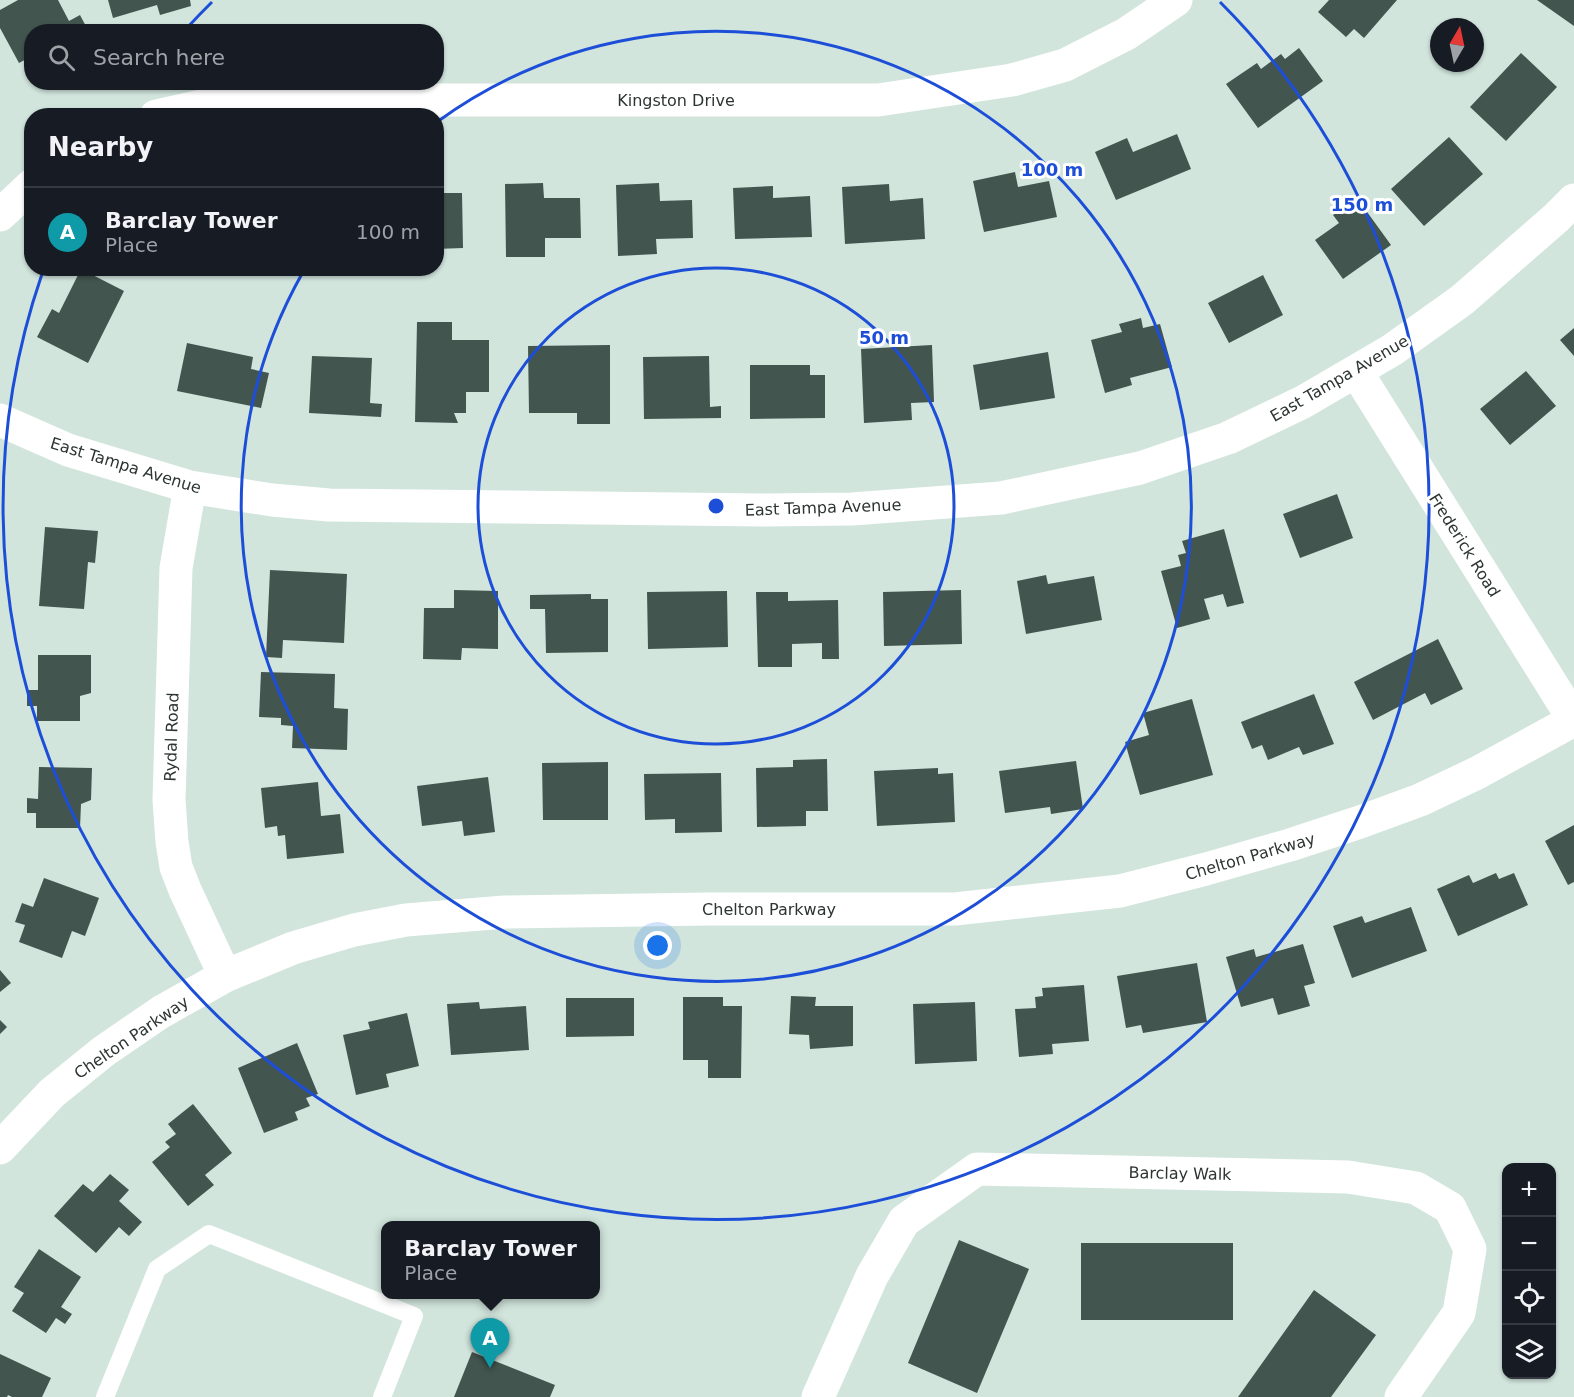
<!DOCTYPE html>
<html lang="en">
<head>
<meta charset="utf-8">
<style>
  :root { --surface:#171b24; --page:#242831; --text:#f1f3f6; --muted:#9ea1a6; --line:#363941; --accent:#8c9099 }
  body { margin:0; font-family:"DejaVu Sans",sans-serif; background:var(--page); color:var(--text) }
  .controls { position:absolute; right:18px; bottom:18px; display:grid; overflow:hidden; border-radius:12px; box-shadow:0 2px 4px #0004 }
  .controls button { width:54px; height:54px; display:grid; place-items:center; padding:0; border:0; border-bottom:2px solid var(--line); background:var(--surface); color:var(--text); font:30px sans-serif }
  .compass { position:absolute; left:1430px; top:18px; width:54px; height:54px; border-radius:50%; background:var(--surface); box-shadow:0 2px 4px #0004; rotate:9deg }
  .you { position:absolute; left:658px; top:946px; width:21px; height:21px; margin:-15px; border:4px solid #fff; border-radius:50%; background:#1a73e8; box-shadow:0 0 0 9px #1a73e833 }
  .badge { display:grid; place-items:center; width:39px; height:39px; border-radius:50%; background:var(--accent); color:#fff; font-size:20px; font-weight:700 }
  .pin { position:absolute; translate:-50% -50px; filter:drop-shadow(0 2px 3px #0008) }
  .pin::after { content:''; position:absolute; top:32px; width:21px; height:18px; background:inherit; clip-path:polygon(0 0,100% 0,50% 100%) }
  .popup { position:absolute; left:381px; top:1221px; width:219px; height:78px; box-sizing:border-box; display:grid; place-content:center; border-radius:12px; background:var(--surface); filter:drop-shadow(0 2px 4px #0005); font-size:20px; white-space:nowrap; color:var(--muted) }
  .popup b { font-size:22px; color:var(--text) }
  .popup::after { content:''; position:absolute; left:50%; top:100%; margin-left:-12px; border:12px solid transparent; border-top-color:var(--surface) }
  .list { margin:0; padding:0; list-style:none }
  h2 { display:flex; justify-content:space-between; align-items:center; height:78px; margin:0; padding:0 24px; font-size:26px }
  h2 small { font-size:20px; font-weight:400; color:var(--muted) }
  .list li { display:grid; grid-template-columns:39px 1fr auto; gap:18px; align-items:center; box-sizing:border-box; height:90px; padding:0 24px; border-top:2px solid var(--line) }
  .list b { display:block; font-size:22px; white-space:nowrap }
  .list p { margin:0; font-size:20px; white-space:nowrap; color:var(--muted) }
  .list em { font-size:20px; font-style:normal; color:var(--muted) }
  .icon { flex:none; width:33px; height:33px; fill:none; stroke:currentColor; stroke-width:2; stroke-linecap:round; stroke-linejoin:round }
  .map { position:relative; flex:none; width:1574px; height:1397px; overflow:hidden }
  .search { position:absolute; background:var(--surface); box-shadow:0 2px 4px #0004; left:24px; top:24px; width:420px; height:66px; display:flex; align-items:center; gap:15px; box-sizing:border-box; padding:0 21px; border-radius:24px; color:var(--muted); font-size:22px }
  .panel { position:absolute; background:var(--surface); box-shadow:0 2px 4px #0004; left:24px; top:108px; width:420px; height:168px; border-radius:24px }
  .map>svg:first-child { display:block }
  .building { fill:#43554f }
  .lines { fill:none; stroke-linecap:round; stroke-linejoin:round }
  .service { stroke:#fff; stroke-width:18 }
  .minor { stroke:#fff; stroke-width:33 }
  .ring { fill:none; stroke:#1d4ed8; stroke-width:3 }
  .labels { text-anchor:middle; stroke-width:6; stroke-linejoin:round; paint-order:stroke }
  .street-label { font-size:16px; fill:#2d3532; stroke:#fff }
  .centre { fill:#1d4ed8; stroke:#fff; stroke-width:3 }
  .ring-label { font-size:18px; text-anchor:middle; font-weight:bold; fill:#1d4ed8; stroke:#fff; stroke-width:6; stroke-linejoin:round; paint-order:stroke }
</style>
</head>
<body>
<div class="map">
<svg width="1574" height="1397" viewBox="0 0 1574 1397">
  <rect width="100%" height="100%" fill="#d1e5dd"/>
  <!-- building -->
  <path class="building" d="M 18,0 L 58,0 L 69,21 L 80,15 L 89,32 L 32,32 L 32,56 L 19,63 L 0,28 L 0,10 Z
    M 108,0 L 190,0 L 191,6 L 160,15 L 157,5 L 113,18 Z
    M 1329,0 L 1397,0 L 1364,38 L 1354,29 L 1346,37 L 1318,12 Z
    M 1537,0 L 1574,0 L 1574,26 Z
    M 1299,48 L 1323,81 L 1258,128 L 1226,84 L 1257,63 L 1261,69 L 1281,54 L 1285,59 Z
    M 1521,53 L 1557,87 L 1506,141 L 1470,107 Z
    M 1177,134 L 1191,169 L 1116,200 L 1095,152 L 1127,138 L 1133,152 Z
    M 1449,137 L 1483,174 L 1424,226 L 1391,189 Z
    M 1015,172 L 1018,187 L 1049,181 L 1057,217 L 984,232 L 973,181 Z
    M 543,183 L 544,198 L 580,198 L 581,238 L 545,238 L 545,257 L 506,257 L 505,184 Z
    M 659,183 L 660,201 L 692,200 L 693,238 L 656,239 L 657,254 L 618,256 L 616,185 Z
    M 889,184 L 890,201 L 923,198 L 925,239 L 845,244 L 842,187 Z
    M 773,186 L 773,198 L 810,196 L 812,237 L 735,239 L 733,188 Z
    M 436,188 L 443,188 L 443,193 L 462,193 L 463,248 L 436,249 Z
    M 1357,198 L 1391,245 L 1343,279 L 1315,240 L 1339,223 L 1333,215 Z
    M 81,269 L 124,291 L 88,363 L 37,337 L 52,309 L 59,313 Z
    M 1263,275 L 1283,315 L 1229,343 L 1208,303 Z
    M 1141,318 L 1143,328 L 1160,324 L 1172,367 L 1130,378 L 1132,385 L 1105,393 L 1091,340 L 1122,332 L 1119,324 Z
    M 417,322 L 452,322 L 452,340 L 489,340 L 489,392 L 466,392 L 466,413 L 454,413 L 458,423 L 415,422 Z
    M 1574,328 L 1574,356 L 1560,340 Z
    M 187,343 L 253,357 L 251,369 L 269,373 L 261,408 L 177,391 Z
    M 610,345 L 610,424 L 577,424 L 577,413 L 529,413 L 528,346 Z
    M 932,345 L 934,402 L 911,403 L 912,420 L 864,423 L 861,349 Z
    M 1048,352 L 1055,398 L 980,410 L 973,365 Z
    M 312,356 L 372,358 L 370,403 L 382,404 L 381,417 L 309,413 Z
    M 709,356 L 710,407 L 721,406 L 721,418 L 644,419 L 643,357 Z
    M 750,365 L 810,365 L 810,375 L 825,375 L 825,418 L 750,419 Z
    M 1526,371 L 1556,406 L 1510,445 L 1480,409 Z
    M 1337,494 L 1353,538 L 1300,558 L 1283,514 Z
    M 45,527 L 98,531 L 95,563 L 88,562 L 84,609 L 39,606 Z
    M 1224,529 L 1244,603 L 1227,607 L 1223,594 L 1204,599 L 1210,619 L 1177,628 L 1161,571 L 1181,566 L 1178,555 L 1186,553 L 1182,541 Z
    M 270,570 L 347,574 L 344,643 L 283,640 L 282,658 L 266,657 Z
    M 1046,575 L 1048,584 L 1094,576 L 1102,620 L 1026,634 L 1017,581 Z
    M 454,590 L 498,591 L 498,649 L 462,648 L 461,660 L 423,659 L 424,608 L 454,608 Z
    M 961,590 L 962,644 L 884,646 L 883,592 Z
    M 727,591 L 728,647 L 648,649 L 647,592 Z
    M 756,592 L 788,592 L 788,601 L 838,600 L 839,659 L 822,659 L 822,643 L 792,644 L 792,667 L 758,667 Z
    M 591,594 L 591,599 L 608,599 L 608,652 L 546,653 L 545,609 L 530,609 L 530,595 Z
    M 1438,639 L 1463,689 L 1431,705 L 1425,693 L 1373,720 L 1354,682 Z
    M 38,655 L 91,655 L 91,693 L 80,696 L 80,721 L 37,721 L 37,706 L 27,706 L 27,690 L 38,690 Z
    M 261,672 L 335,674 L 334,708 L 348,709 L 347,750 L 292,748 L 293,726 L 281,725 L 281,718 L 259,717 Z
    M 1314,694 L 1334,744 L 1303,755 L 1299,747 L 1268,760 L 1262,745 L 1252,749 L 1241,722 Z
    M 1192,699 L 1213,775 L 1140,795 L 1125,742 L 1149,735 L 1143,713 Z
    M 827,759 L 828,811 L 806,811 L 806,826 L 757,827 L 756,768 L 793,767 L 793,760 Z
    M 1076,761 L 1083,809 L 1051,814 L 1050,807 L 1005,813 L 999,771 Z
    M 608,762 L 608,820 L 543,820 L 542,763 Z
    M 39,767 L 92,768 L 91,800 L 81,804 L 80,828 L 36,828 L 36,813 L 27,813 L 27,798 L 38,799 Z
    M 938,768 L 938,774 L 953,773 L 955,822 L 877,826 L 874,771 Z
    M 721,773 L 722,832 L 675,833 L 675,819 L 645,820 L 644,774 Z
    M 488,777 L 495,832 L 464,836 L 462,821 L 422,826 L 417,786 Z
    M 318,782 L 321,816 L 340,814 L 344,853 L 287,859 L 285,835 L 278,836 L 277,826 L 265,828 L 261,788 Z
    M 1574,825 L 1574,882 L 1568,885 L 1545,841 Z
    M 1496,873 L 1499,879 L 1514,873 L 1528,905 L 1458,936 L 1437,889 L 1469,875 L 1473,883 Z
    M 44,878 L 99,898 L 85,936 L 72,931 L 62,958 L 19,942 L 25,925 L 15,922 L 22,903 L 33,907 Z
    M 1411,907 L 1427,951 L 1352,978 L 1333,926 L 1362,916 L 1365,923 Z
    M 1303,944 L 1315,983 L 1304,986 L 1310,1006 L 1278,1015 L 1273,998 L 1241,1007 L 1226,957 L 1254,949 L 1256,957 Z
    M 1197,963 L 1207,1022 L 1143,1033 L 1141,1025 L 1126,1028 L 1117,976 Z
    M 0,970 L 11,983 L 0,992 Z
    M 1084,985 L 1089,1041 L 1052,1044 L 1053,1054 L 1019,1057 L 1015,1009 L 1036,1008 L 1035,997 L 1043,996 L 1042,988 Z
    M 791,996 L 816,997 L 815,1006 L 853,1006 L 853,1046 L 810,1049 L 809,1035 L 789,1034 Z
    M 683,997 L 723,997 L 723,1006 L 742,1006 L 741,1078 L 708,1078 L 708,1060 L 683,1060 Z
    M 566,998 L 634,998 L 634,1036 L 566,1037 Z
    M 479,1002 L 480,1009 L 526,1006 L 529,1050 L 451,1055 L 447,1004 Z
    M 975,1002 L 977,1061 L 915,1064 L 913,1004 Z
    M 407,1013 L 419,1066 L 386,1074 L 389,1087 L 356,1095 L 343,1035 L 370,1029 L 368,1022 Z
    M 0,1020 L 7,1027 L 0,1034 Z
    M 297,1043 L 318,1094 L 306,1098 L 310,1106 L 295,1112 L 298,1120 L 264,1133 L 238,1068 Z
    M 193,1104 L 232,1153 L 205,1175 L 214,1185 L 188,1206 L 152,1162 L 170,1147 L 165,1142 L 176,1134 L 168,1124 Z
    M 110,1174 L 129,1190 L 119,1201 L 142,1222 L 129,1236 L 119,1227 L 96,1253 L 54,1216 L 83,1184 L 93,1192 Z
    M 959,1240 L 1029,1269 L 977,1393 L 908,1363 Z
    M 1081,1243 L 1233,1243 L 1233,1320 L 1081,1320 Z
    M 39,1249 L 81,1277 L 61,1307 L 72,1314 L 65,1324 L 56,1318 L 46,1333 L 12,1311 L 24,1293 L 14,1287 Z
    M 1314,1290 L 1376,1335 L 1331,1397 L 1238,1397 Z
    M 472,1352 L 555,1385 L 550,1397 L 454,1397 Z
    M 0,1354 L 51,1378 L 42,1397 L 12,1397 L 8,1395 L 7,1397 L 0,1397 Z"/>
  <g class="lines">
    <!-- service -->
    <path class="service" d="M 105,1397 L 157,1269 L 209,1234 L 414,1316 L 382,1397"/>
    <!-- minor -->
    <path class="minor" d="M 156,116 L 228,100 L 878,100 L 1012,80 L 1065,65 L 1126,34 L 1176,0
      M 0,215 L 32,185
      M 0,420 L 68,450 L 190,487 L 272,500 L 329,505 L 764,510 L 852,509 L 1001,498 L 1140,468 L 1228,438 L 1303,402 L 1392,350 L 1462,300 L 1556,218 L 1574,200
      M 190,487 L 176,568 L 169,800 L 172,842 L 176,867 L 185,890 L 225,976
      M 0,1148 L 52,1093 L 104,1051 L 161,1012 L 225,976 L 293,948 L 354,930 L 406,920 L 505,912 L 708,909 L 955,909 L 1120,891 L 1206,869 L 1290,845 L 1360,822 L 1420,800 L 1477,773 L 1574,720 L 1356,371
      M 818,1397 L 872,1276 L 904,1221 L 977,1169 L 1348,1177 L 1416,1188 L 1450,1208 L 1470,1249 L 1459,1313 L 1401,1397"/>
  </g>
  <!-- distance rings -->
  <g class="ring">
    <circle cx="716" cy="506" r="238"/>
    <path d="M437 122A475 475 0 1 1 303 272"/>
    <path d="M186 29A713 713 0 0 1 212 2M1220 2A713 713 0 1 1 42 274"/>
  </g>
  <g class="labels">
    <!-- street labels -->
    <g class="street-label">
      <text x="676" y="106">Kingston Drive</text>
      <text transform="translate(1339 378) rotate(-30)" y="6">East Tampa Avenue</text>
      <text transform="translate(126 465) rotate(17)" y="6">East Tampa Avenue</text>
      <text transform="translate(823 507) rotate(-2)" y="6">East Tampa Avenue</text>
      <text transform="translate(1465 545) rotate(58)" y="6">Frederick Road</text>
      <text transform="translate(171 737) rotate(-88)" y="6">Rydal Road</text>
      <text transform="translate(1250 856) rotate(-16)" y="6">Chelton Parkway</text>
      <text x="769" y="915">Chelton Parkway</text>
      <text transform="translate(131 1037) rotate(-34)" y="6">Chelton Parkway</text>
      <text transform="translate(1180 1173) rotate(1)" y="6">Barclay Walk</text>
    </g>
  </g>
  <circle cx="716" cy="506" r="9" class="centre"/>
  <g class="ring-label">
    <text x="1052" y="176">100 m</text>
    <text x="1362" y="211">150 m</text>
    <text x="884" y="344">50 m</text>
  </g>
</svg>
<div class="controls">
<button>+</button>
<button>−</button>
<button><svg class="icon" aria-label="locate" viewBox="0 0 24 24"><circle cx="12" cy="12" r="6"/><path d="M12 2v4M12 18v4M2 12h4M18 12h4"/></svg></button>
<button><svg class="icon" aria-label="layers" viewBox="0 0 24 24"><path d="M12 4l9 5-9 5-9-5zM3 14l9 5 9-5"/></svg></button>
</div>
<svg class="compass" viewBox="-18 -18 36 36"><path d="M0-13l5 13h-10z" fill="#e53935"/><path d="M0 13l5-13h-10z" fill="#9ea1a6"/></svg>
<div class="you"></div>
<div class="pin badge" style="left:490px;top:1368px;background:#0f9aa8">A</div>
<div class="popup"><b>Barclay Tower</b>Place</div>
<div class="search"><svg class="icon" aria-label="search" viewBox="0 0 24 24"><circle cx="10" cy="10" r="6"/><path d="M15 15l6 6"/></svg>Search here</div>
<section class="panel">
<h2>Nearby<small></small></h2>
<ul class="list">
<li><span class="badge" style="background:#0f9aa8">A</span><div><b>Barclay Tower</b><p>Place</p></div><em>100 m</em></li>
</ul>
</section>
</div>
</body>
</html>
